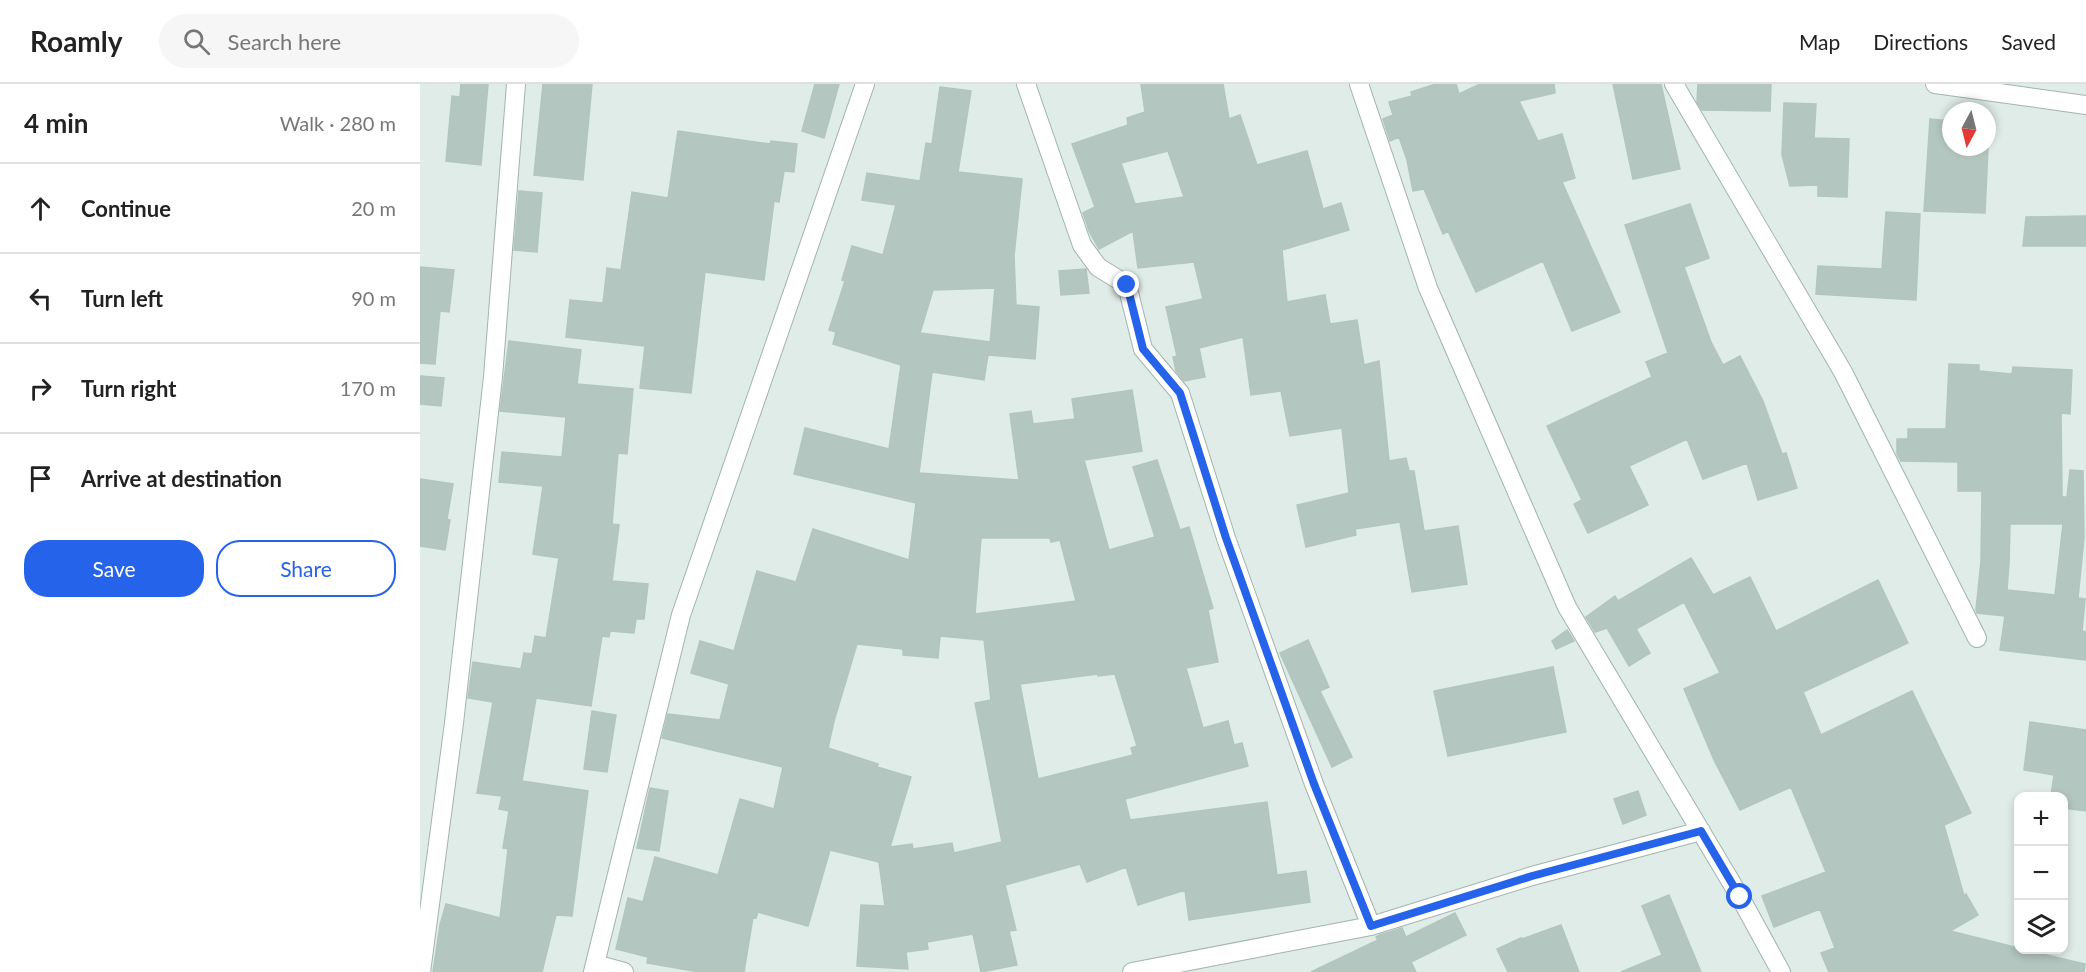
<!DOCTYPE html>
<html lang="en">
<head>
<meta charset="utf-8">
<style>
  :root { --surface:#fff; --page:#f6f6f6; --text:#222; --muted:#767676; --line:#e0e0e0; --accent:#2563eb }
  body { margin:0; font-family:Lato,sans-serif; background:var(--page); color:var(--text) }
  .controls { position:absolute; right:18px; bottom:18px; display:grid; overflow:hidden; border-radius:12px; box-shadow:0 3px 9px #0003 }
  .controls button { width:54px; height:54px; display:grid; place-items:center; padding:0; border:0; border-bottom:2px solid var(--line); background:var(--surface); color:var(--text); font:30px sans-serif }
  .compass { position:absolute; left:1522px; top:18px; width:54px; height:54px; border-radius:50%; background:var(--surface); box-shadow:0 3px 9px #0003; rotate:187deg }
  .stop { position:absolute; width:18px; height:18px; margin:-14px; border:4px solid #2563eb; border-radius:50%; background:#fff }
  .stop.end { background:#2563eb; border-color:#fff; box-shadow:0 2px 6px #0008 }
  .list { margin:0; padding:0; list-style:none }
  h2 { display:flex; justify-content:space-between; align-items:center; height:78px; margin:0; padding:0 24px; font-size:26px }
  h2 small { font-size:20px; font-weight:400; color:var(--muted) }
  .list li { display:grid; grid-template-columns:39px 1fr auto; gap:18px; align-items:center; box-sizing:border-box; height:90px; padding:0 24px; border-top:2px solid var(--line) }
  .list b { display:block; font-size:22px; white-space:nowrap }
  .list em { font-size:20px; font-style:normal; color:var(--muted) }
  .actions { display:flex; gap:12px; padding:18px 24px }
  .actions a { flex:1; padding:14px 0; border:2px solid var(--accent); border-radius:24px; text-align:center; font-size:21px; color:var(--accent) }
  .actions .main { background:var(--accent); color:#fff }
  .icon { flex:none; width:33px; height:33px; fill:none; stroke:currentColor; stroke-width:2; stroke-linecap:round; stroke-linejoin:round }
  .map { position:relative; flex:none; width:1666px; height:888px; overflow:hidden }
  header { display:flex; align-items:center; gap:36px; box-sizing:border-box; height:84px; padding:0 30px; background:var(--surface); border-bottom:2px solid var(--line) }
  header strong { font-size:28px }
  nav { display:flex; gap:33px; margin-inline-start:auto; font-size:21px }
  .search { width:420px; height:54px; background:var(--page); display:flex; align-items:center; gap:15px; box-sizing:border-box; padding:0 21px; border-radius:33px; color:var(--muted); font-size:22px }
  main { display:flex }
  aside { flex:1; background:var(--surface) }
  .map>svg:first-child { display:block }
  .building { fill:#b4c6c0; stroke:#b1c6be; stroke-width:1.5; fill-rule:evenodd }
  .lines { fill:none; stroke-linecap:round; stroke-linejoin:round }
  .minor-casing { stroke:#a2b4ae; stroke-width:20 }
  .minor { stroke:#fff; stroke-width:18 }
  .route { stroke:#2563eb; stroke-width:8 }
</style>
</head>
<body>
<header>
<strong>Roamly</strong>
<div class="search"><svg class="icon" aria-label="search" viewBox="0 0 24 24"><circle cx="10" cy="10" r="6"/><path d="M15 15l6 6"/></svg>Search here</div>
<nav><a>Map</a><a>Directions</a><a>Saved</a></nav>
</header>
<main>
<aside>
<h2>4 min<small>Walk · 280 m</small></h2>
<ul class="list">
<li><svg class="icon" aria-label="ahead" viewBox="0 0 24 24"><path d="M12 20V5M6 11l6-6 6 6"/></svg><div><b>Continue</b></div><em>20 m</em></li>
<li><svg class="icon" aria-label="left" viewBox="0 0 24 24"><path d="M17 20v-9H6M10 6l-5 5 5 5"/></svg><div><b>Turn left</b></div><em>90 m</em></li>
<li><svg class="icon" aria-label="right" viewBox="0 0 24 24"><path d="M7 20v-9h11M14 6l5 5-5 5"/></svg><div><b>Turn right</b></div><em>170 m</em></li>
<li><svg class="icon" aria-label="arrive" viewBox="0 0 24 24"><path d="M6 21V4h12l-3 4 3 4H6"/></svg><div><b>Arrive at destination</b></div></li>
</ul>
<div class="actions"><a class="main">Save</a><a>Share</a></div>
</aside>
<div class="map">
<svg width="1666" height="888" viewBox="0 0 1666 888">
  <rect width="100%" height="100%" fill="#dfece7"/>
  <!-- building -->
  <path class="building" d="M 41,0 L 68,0 L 61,81 L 26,77 L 32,12 L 40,13 Z
    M 123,0 L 172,0 L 163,96 L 114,91 Z
    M 395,0 L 419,0 L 404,54 L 382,47 Z
    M 721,0 L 803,0 L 809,35 L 820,31 L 837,81 L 887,67 L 903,125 L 921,119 L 929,146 L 862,166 L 867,218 L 905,211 L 910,240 L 937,236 L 944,281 L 959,277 L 969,377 L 986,374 L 989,387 L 994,387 L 1004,447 L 1038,442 L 1047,500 L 992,508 L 980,438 L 935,445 L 936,451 L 886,463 L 877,421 L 929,409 L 922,344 L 870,352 L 861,307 L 831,311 L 823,253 L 779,264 L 785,293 L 764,297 L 756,287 L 753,273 L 757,272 L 746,223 L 783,215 L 774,178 L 718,184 L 713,147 L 679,165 L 669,147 L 663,129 L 675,123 L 652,60 L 708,41 L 707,34 L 725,28 ZM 748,67 L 764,113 L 715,120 L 701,79 Z
    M 1016,0 L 1036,0 L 1039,10 L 1060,0 L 1134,0 L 1135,9 L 1099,17 L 1118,57 L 1142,50 L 1155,94 L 1142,98 L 1200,228 L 1152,247 L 1123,177 L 1056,208 L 1028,147 L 1023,150 L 1004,105 L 993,107 L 987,76 L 979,53 L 970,57 L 963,35 L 973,31 L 969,18 L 992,12 L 991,8 Z
    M 1193,0 L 1241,0 L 1260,85 L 1213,95 Z
    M 1278,0 L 1351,0 L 1350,27 L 1282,26 L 1277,18 Z
    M 520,3 L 551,7 L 538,88 L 602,95 L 594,172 L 596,221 L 619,223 L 615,275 L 569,271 L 575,204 L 513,206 L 500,249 L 570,258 L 564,296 L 512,288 L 499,389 L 599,396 L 590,330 L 611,327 L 613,340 L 655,335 L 652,315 L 712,306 L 722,367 L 664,376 L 689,466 L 735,453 L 713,383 L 737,376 L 760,446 L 769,443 L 793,524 L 788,526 L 798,578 L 766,584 L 783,644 L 808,637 L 814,661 L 822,659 L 828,682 L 705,715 L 710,736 L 847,718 L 857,791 L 886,787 L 890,818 L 769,836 L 765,806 L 718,821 L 706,783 L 667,798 L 660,780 L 585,801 L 596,846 L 589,847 L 597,881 L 561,888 L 553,850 L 507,858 L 508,865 L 486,868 L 488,885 L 437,882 L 441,821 L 465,822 L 459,778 L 410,766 L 388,842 L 338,828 L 336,834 L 333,833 L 324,888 L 279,888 L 227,879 L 228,873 L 196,865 L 208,814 L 223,818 L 235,773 L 298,791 L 320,715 L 354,725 L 363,683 L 242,654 L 248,630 L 300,636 L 309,600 L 271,589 L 280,557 L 314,567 L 337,487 L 376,498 L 393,445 L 489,476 L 496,419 L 374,390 L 385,344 L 469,365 L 481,281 L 413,260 L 416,248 L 409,246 L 425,197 L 422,196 L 432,162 L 463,171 L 476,121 L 442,116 L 447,89 L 500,97 L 506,59 L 512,60 ZM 561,454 L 630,454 L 631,458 L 640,456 L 656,517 L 555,530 ZM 520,552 L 564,556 L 571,616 L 555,619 L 582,758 L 534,769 L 532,759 L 493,765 L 492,760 L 470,763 L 491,693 L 457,683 L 458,680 L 408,664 L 414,637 L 437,560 L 483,565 L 483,571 L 518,574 ZM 678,590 L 678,592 L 695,590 L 717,662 L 711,664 L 713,671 L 618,695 L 600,600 Z
    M 1364,19 L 1396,20 L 1394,54 L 1429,55 L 1427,113 L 1398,112 L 1398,101 L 1370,102 L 1362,71 Z
    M 1510,35 L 1531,37 L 1531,63 L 1568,64 L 1565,129 L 1504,127 Z
    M 258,47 L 350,60 L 351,57 L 377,60 L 374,88 L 364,87 L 359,118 L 354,117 L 344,196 L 285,188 L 271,309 L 220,304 L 225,262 L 146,253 L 150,216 L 183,219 L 187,184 L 201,186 L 212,108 L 248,114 Z
    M 99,107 L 122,109 L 117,168 L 94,166 Z
    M 1270,120 L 1289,174 L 1264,183 L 1291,258 L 1303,281 L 1320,272 L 1343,317 L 1362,370 L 1366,369 L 1377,404 L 1338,416 L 1327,379 L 1283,395 L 1267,355 L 1209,382 L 1228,421 L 1168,449 L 1154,420 L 1162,416 L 1127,342 L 1232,293 L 1226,278 L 1248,269 L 1205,141 Z
    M 1466,128 L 1500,130 L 1496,216 L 1396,210 L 1398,182 L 1462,185 Z
    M 1666,132 L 1666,162 L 1603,162 L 1606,133 Z
    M 0,183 L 34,186 L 29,228 L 20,227 L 15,280 L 0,279 Z
    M 666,185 L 669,209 L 641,211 L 639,187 Z
    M 89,257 L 161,266 L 157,300 L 213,305 L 207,370 L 198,369 L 192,440 L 199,441 L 192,497 L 228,500 L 224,535 L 216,535 L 214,549 L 190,547 L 189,553 L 182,552 L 171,622 L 116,614 L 102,697 L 168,707 L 152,832 L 136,831 L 122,888 L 13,888 L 20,841 L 26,820 L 80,834 L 88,765 L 83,764 L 89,727 L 79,725 L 82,712 L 57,709 L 73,618 L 48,614 L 53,578 L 101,585 L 104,569 L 112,570 L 115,552 L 126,554 L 139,474 L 113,470 L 123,402 L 79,398 L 82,368 L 142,373 L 146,333 L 80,327 Z
    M 1529,280 L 1559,281 L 1559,287 L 1592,290 L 1593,283 L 1652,286 L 1650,330 L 1641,329 L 1642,413 L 1647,413 L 1650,386 L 1663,387 L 1664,454 L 1658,514 L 1665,515 L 1662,547 L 1666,548 L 1666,576 L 1580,566 L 1585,532 L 1557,529 L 1556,526 L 1561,477 L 1562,407 L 1538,407 L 1538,378 L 1481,377 L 1477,370 L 1477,355 L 1488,355 L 1488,345 L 1526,345 ZM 1590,440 L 1643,440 L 1635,511 L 1587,506 L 1589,479 Z
    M 0,292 L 24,294 L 21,322 L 0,320 Z
    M 0,395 L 33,400 L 27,435 L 30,436 L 25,466 L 0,462 Z
    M 1271,474 L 1293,511 L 1330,493 L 1356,547 L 1458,496 L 1488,559 L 1383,608 L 1401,651 L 1492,607 L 1551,729 L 1524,741 L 1544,812 L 1546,810 L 1558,831 L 1530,847 L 1599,864 L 1599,866 L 1606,866 L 1665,880 L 1664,888 L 1409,888 L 1401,869 L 1415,864 L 1400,825 L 1354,843 L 1342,812 L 1406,788 L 1371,703 L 1320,726 L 1294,676 L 1264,605 L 1300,589 L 1264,518 L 1216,545 L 1230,569 L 1209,582 L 1187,544 L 1175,548 L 1166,533 L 1195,512 L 1198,517 Z
    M 1147,546 L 1154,557 L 1136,565 L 1132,557 Z
    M 888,556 L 909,603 L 900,607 L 932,673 L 912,683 L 860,569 Z
    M 1133,583 L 1146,648 L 1028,672 L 1014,607 Z
    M 172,627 L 196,631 L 187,688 L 164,685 Z
    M 1610,638 L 1666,646 L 1666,727 L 1644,724 L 1644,712 L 1631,712 L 1634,691 L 1604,686 Z
    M 230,704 L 248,707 L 239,767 L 217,764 Z
    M 1218,707 L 1226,731 L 1203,740 L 1194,715 Z
    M 1249,811 L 1281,888 L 1201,888 L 1242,871 L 1222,822 Z
    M 1035,829 L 1046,851 L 991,878 L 996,888 L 891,888 L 958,856 L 956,853 L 960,851 L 982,844 L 986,853 Z
    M 1141,841 L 1159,888 L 1088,888 L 1077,865 L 1101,854 L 1102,855 Z"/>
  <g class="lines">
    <defs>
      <path id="minor" d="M 606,0 L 662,161 L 678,183 L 707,201 L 723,265 L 760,309 L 806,454 L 894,700 L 951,842
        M 939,0 L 1008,204 L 1147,523 L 1320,813 L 1361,888
        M 1254,0 L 1423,288 L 1557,554
        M 1515,0 L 1666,21
        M 175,880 L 204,888
        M 1,888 L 34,639 L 73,293 L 96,0
        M 173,888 L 261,531 L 445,0
        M 712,888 L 951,842 L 1112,792 L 1281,747"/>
    </defs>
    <!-- minor casing -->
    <use href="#minor" class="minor-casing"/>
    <!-- minor -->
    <use href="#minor" class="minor"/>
  </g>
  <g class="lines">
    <!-- route -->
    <path class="route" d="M 707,201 L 723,265 L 760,309 L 806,454 L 894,700 L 951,842 L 1112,792 L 1281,747 L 1320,813"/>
  </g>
</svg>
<div class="controls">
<button>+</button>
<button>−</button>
<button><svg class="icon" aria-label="layers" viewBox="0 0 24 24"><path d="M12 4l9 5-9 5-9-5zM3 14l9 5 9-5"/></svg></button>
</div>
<svg class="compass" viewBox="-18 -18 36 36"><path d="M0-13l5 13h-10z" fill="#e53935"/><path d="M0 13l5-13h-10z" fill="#767676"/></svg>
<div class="stop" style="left:1320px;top:813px"></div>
<div class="stop end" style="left:707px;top:201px"></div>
</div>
</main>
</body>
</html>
